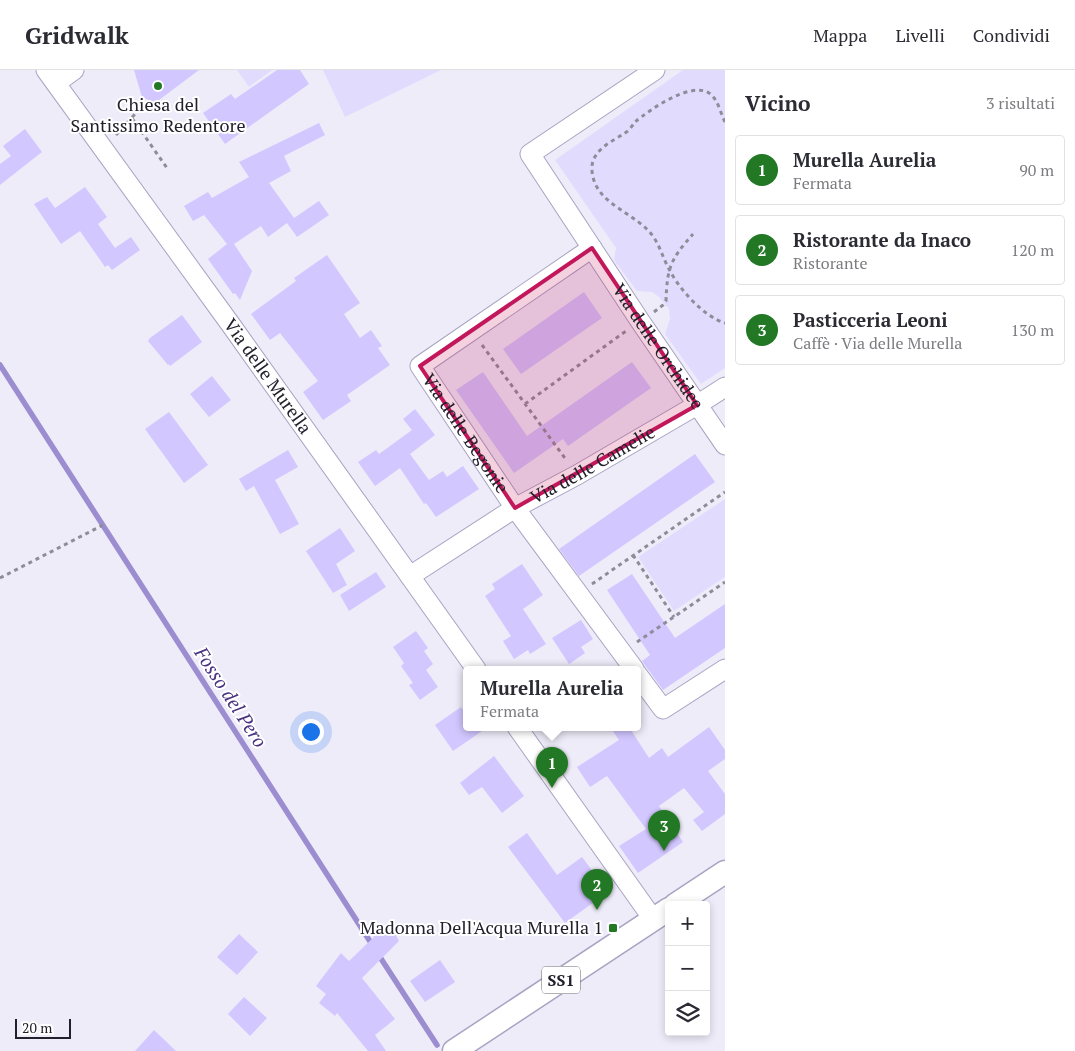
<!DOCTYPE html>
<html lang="it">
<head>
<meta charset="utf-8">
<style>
  :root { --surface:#fff; --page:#f7f7f7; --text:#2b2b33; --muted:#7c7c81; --line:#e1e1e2; --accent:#237825 }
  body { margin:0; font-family:"PT Serif",serif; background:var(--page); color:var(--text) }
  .controls { position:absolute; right:15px; bottom:15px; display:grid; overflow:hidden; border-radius:5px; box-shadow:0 2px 8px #0003 }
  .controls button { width:45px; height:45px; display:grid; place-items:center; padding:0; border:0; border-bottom:1px solid var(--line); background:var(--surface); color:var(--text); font:25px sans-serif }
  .scale { position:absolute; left:15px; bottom:12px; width:56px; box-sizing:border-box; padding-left:5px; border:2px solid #22202c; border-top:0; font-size:14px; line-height:18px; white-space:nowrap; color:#22202c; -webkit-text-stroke:4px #fff; paint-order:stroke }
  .you { position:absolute; left:310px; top:661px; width:18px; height:18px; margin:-12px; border:4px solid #fff; border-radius:50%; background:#1a73e8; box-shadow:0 0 0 8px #1a73e833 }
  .badge { display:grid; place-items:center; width:32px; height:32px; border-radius:50%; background:var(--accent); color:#fff; font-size:16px; font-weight:700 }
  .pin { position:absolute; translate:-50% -41px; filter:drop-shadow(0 1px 2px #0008) }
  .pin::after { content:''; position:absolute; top:26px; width:18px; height:15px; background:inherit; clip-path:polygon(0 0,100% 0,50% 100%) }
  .popup { position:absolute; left:463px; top:596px; width:178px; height:65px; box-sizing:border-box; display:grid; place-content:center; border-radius:5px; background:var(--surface); filter:drop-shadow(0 1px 4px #0005); font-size:16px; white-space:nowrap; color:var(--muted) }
  .popup b { font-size:19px; color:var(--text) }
  .popup::after { content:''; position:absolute; left:50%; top:100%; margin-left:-10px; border:10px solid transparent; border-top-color:var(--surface) }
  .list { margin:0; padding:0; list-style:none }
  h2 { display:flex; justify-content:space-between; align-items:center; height:65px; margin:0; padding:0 20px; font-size:21px }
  h2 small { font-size:16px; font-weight:400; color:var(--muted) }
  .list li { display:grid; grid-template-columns:32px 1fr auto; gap:15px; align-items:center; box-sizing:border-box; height:70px; margin:0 10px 10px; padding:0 10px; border:1px solid var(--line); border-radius:5px }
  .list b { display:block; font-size:19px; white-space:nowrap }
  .list p { margin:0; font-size:16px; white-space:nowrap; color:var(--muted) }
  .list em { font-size:16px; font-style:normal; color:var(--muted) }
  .icon { flex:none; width:28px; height:28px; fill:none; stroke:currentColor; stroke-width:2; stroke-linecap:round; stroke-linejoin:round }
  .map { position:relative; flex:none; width:725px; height:981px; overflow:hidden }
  header { display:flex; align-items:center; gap:30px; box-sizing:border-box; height:70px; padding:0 25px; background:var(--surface); border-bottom:1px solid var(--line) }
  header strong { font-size:24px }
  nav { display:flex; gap:28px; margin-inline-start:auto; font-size:18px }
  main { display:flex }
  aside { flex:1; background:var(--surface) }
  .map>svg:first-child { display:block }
  .green { fill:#e1dbfe }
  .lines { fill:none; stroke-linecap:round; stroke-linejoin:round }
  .stream { stroke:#9b8dcf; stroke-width:5.5 }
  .building { fill:#d2c7ff }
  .minor-casing { stroke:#a8a3c2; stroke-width:21 }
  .major-casing { stroke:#a8a3c2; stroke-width:25 }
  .path { stroke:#8f8c99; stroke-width:3; stroke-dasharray:4 4; stroke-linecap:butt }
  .minor { stroke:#fff; stroke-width:19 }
  .major { stroke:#fff; stroke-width:22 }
  .marked { fill:#c2185b; fill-opacity:0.2; stroke:#c2185b; stroke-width:4; stroke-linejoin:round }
  .poi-dot { fill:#237825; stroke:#fff; stroke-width:2 }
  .labels { text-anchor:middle; stroke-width:4; stroke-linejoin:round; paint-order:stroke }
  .shield { fill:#fff; stroke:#64636b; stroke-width:1 }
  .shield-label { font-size:16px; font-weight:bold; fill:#22202c }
  .poi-label { font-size:18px; fill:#22202c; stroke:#fff }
  .street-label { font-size:18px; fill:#22202c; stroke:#fff }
  .water-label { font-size:19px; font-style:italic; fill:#4a3381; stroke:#fff }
</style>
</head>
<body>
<header>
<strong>Gridwalk</strong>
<nav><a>Mappa</a><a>Livelli</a><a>Condividi</a></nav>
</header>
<main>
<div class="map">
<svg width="725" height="981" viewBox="0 0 725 981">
  <rect width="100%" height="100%" fill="#efecfa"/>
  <!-- green -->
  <path class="green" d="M 237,0 L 272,0 L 249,17 Z
    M 323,0 L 441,0 L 345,47 Z
    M 683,0 L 725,0 L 725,298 L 701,314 L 665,264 L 670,249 L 669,239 L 659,227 L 652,222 L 637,221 L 614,190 L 616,178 L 555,90 Z
    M 725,429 L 725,507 L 674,541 L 638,487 Z"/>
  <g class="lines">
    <!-- stream -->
    <path class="stream" d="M 0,295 L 373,876
      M 378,884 L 437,975"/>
  </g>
  <!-- building -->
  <path class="building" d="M 134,0 L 199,0 L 155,33 L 142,27 Z
    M 277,0 L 300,0 L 309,14 L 225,74 L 203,43 L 231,24 L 235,29 Z
    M 319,53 L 325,65 L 284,86 L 291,101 L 269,113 L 294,148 L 319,131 L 329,145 L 297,167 L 287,153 L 268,167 L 261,156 L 234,174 L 252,201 L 240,230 L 235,223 L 233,224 L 208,189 L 227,174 L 204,145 L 193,151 L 184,136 L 208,122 L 212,128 L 249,107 L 239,92 Z
    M 25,59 L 42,82 L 0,115 L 0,94 L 11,86 L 3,76 Z
    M 85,117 L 107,147 L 98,154 L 115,178 L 131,167 L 140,180 L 112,200 L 108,195 L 105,197 L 80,161 L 61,174 L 34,134 L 47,127 L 55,138 Z
    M 327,185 L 360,233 L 344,244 L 360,268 L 371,260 L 382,276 L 378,278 L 390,295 L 347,325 L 351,331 L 323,350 L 303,322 L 318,311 L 280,263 L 270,270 L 251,244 L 296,211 L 294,208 Z
    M 584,222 L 602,248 L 521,304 L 503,279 Z
    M 182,245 L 202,272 L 170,296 L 169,294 L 168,295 L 148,271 L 150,268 Z
    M 632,292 L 651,318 L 568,376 L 563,369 L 514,403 L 456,320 L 483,302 L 527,366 Z
    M 212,306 L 231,330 L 209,347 L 190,324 Z
    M 415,339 L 435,365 L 410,384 L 429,410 L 443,401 L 447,407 L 463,396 L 479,419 L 436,447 L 426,433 L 424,434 L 400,398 L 375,416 L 358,392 L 376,380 L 379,384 L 412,360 L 403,349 Z
    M 169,342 L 208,395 L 184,413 L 145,359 Z
    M 288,380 L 298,397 L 275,410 L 299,454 L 280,464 L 254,416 L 246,421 L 239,409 Z
    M 695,384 L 715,412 L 579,506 L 559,479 Z
    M 340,458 L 355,481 L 336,494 L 347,515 L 333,523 L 306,481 Z
    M 522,494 L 543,525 L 523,539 L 546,574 L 530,584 L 528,580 L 514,589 L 503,571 L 511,566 L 485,526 L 495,519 L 492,514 Z
    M 376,502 L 386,517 L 349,541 L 340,525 Z
    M 632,504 L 675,568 L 725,534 L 725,578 L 663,620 L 642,591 L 650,585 L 607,520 Z
    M 581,550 L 593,569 L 581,577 L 585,583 L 569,594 L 552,568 Z
    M 416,561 L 428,578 L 424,581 L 433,594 L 426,600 L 438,617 L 420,630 L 409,615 L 413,613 L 401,596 L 404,593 L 393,577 Z
    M 461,637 L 467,645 L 467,657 L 488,657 L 453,681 L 435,655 Z
    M 610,657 L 629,657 L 649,688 L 662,678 L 668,687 L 709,657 L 725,680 L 725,689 L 708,701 L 725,724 L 725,744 L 702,761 L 693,750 L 704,742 L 684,718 L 659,736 L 683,772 L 638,803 L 619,776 L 646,759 L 607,706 L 590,717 L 577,697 L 619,670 Z
    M 494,686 L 524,726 L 502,743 L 482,717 L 469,725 L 460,713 Z
    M 527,763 L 557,805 L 582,787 L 608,822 L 565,853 L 508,777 Z
    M 390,855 L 399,871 L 362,908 L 395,949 L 375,965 L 386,981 L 368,981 L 337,943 L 335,946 L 319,933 L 326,924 L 316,916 L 341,883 L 349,891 L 374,867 L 373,866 Z
    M 239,864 L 258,882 L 237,905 L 217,887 Z
    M 440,890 L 455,912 L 425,932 L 410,911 Z
    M 244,927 L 267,948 L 250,966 L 228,944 Z
    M 154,960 L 176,981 L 135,981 Z"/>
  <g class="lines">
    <defs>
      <g id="minor">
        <path id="s1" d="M 46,0 L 231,255 L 476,599"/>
        <path id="s2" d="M 655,0 L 530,84 L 640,251 L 725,375"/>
        <path d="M 56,13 L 74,0"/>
        <path id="s3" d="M 592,178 L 420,296 L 515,438 L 634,599"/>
        <path id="s4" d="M 410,506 L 515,438 L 577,405 L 697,335 L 725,317"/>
        <path d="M 637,604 L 663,639 L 725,599"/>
        <path d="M 517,657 L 653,849"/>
      </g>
      <path id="major" d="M 675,835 L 725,802
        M 454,981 L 669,839"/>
    </defs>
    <!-- minor casing -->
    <use href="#minor" class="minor-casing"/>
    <!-- major casing -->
    <use href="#major" class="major-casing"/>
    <!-- path -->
    <path class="path" d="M 132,48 L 167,98
      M 725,52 C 720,42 718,29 709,23 C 691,11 649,40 635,52 C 632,56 629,61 625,63 C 611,72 590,81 592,101 C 595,137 640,142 656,171 C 661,180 664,190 669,199 C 679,219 704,247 725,253
      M 116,65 L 144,34
      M 654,242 L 663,235 L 666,231 C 667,197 671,189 693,164
      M 482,275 L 567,391
      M 525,334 L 626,261
      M 633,485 L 674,547
      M 0,508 L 103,455
      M 592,514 L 725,422
      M 637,572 L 725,512"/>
    <!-- minor -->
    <use href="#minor" class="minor"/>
    <!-- major -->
    <use href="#major" class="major"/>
  </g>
  <!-- marked area -->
  <path class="marked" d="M 592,178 L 697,335 L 515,438 L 420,296 Z"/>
  <!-- markers -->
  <g class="poi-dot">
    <circle cx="158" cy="16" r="5"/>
    <rect x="608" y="853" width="10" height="10" rx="2.5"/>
  </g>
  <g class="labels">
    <!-- shield labels -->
    <rect class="shield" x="542" y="896.5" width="38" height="27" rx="4"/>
    <g class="shield-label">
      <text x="561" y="916">SS1</text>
    </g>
    <!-- poi labels -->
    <g class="poi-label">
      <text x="158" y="41">Chiesa del<tspan x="158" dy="21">Santissimo Redentore</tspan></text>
      <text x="603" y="864" text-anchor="end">Madonna Dell'Acqua Murella 1</text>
    </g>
    <!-- street labels -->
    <g class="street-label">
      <text dy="6" stroke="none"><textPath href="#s2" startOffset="382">Via delle Orchidee</textPath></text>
      <text dy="6" stroke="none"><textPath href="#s1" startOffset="378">Via delle Murella</textPath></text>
      <text dy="6" stroke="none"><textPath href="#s3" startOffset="290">Via delle Begonie</textPath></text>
      <text dy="6" stroke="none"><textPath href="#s4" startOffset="214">Via delle Camelie</textPath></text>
    </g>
    <!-- water labels -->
    <g class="water-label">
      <text transform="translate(231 627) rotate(57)" y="7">Fosso del Pero</text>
    </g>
  </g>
</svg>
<div class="controls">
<button>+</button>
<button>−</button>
<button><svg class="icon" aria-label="layers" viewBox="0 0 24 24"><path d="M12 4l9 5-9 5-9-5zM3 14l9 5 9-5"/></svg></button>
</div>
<div class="scale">20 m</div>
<div class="you"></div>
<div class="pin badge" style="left:552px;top:718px">1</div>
<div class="popup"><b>Murella Aurelia</b>Fermata</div>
<div class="pin badge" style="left:597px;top:840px">2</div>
<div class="pin badge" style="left:664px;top:781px">3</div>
</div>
<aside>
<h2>Vicino<small>3 risultati</small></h2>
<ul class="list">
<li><span class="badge">1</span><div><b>Murella Aurelia</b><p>Fermata</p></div><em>90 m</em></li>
<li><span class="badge">2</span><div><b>Ristorante da Inaco</b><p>Ristorante</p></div><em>120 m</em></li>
<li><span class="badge">3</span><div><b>Pasticceria Leoni</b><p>Caffè · Via delle Murella</p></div><em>130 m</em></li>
</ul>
</aside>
</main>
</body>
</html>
